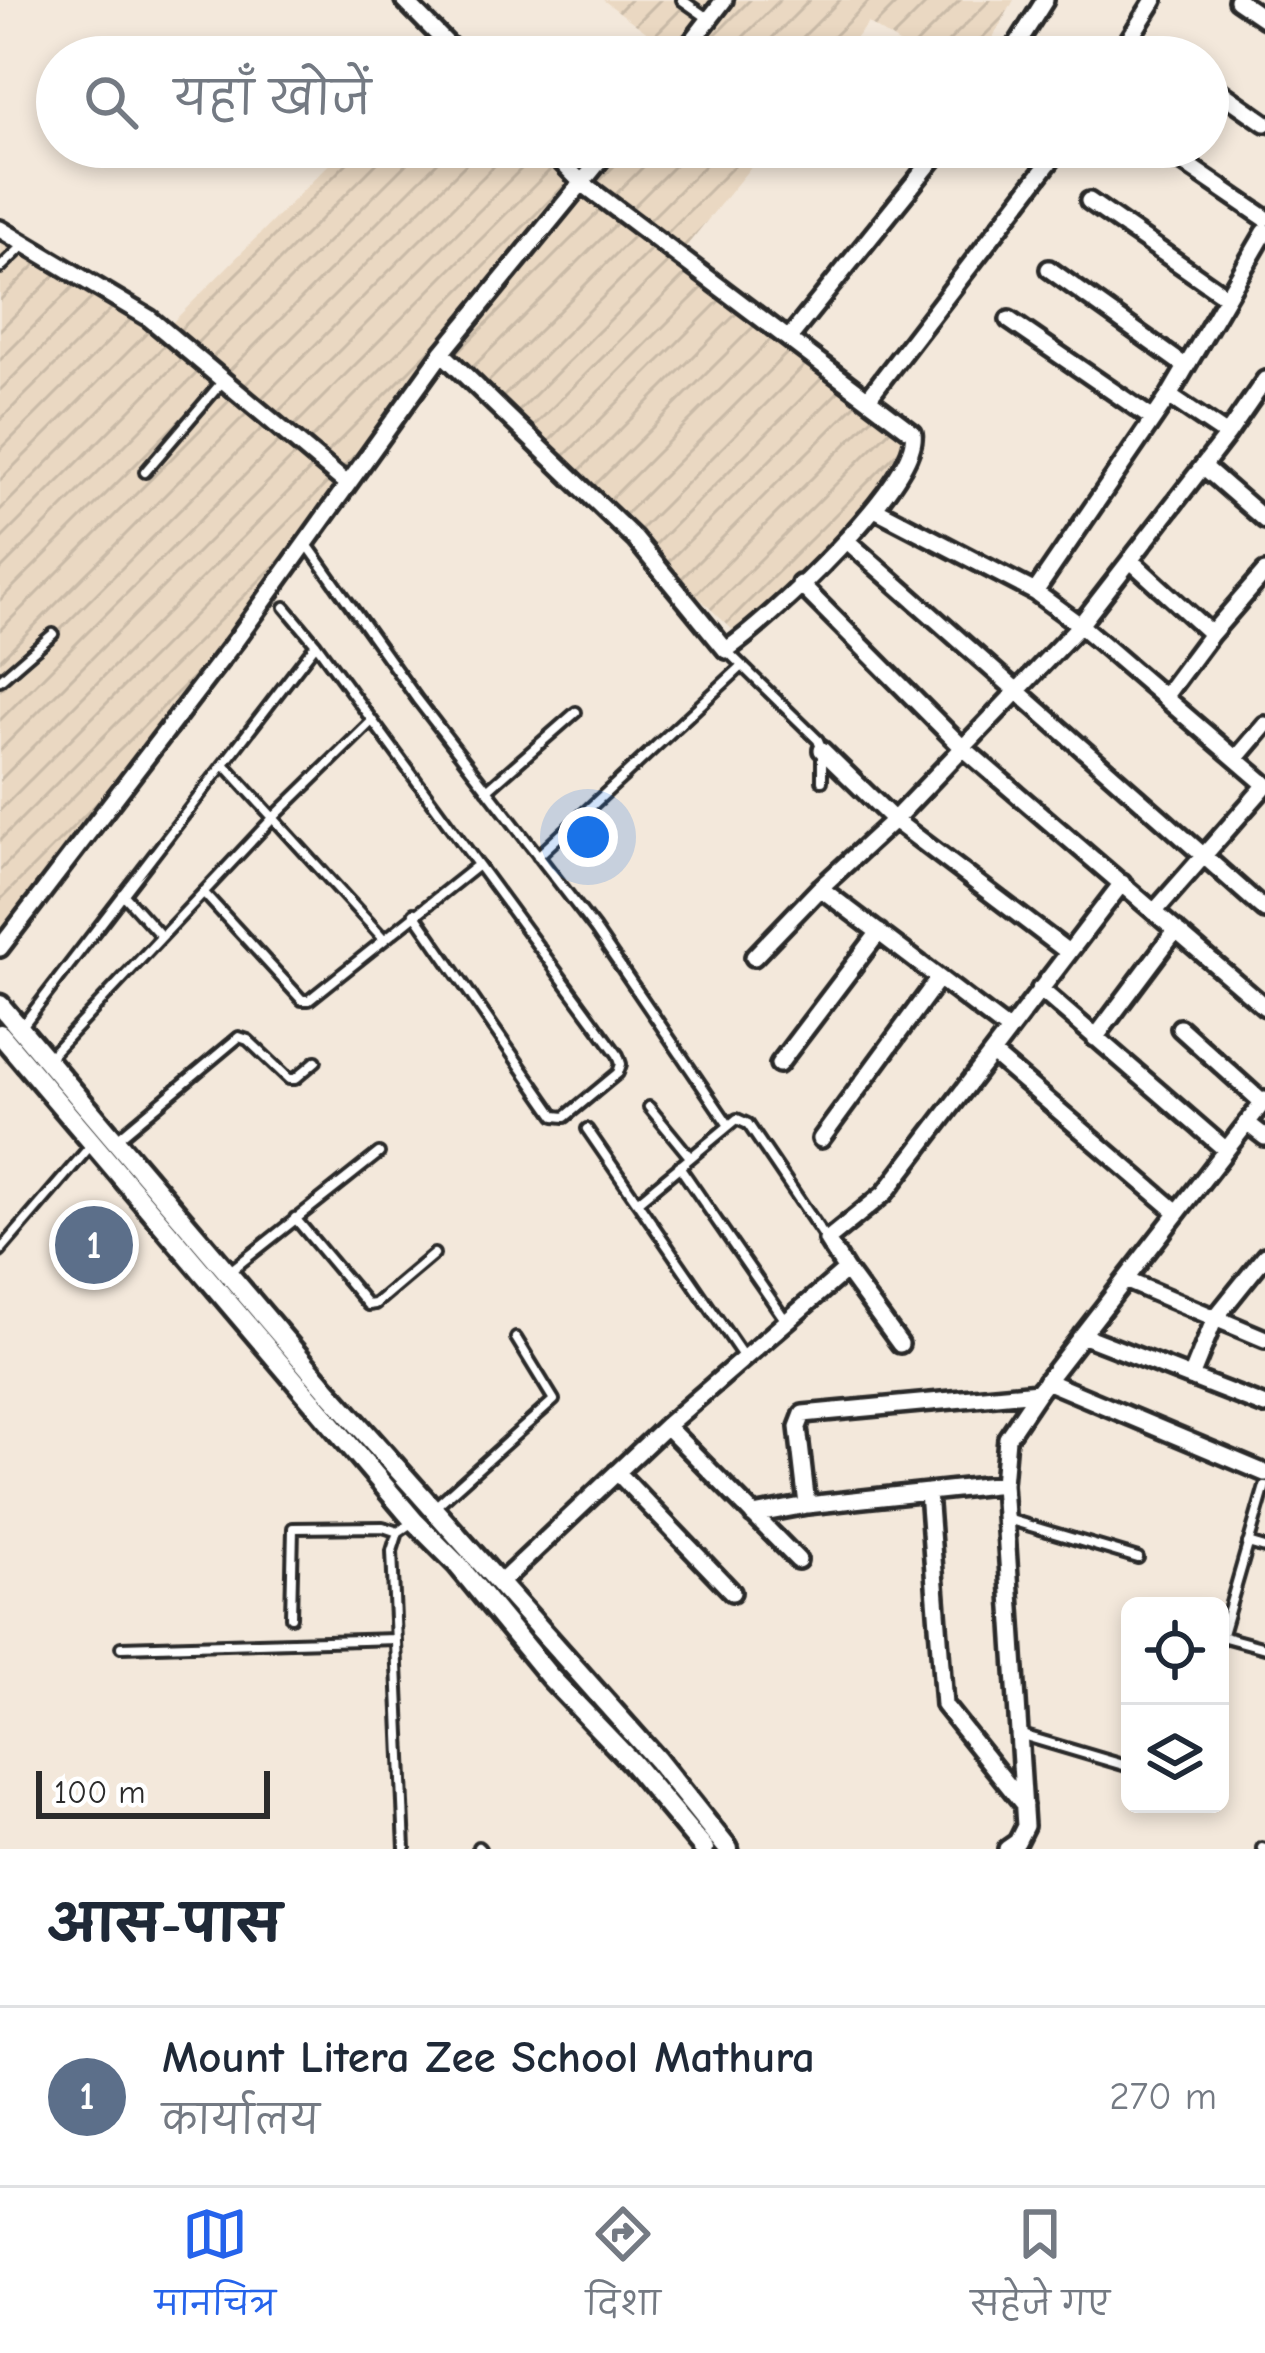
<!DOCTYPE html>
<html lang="hi">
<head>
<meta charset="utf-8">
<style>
  :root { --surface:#fff; --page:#f6f6f7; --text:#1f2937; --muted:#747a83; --line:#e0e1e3; --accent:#2563eb }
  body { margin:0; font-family:"Comic Neue","Playpen Sans Deva",sans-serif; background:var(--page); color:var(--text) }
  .controls { position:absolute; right:36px; bottom:36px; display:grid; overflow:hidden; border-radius:18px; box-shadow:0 6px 18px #0003 }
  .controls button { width:108px; height:108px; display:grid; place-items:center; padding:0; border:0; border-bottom:3px solid var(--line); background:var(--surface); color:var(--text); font:60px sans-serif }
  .scale { position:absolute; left:36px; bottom:30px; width:234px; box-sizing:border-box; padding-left:12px; border:6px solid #2b2b2b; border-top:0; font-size:33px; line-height:42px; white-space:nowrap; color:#2b2b2b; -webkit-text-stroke:9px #fff; paint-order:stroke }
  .you { position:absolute; left:588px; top:837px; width:42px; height:42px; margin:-30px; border:9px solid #fff; border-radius:50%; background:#1a73e8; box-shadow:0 0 0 18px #1a73e833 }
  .badge { display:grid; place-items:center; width:78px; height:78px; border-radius:50%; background:var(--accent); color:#fff; font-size:39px; font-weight:700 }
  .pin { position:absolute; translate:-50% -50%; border:6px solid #fff; box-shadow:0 3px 12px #0006 }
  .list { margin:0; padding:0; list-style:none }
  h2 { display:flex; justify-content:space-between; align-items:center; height:156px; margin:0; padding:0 48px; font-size:51px }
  h2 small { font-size:39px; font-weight:400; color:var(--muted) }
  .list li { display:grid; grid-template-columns:78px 1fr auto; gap:36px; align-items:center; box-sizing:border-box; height:180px; padding:0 48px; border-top:3px solid var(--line) }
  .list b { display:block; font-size:45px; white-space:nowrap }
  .list p { margin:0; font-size:39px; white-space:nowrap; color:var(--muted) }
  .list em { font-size:39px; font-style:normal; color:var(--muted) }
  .icon { flex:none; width:66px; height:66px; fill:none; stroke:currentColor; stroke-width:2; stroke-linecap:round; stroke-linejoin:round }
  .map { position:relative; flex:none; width:1265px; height:1849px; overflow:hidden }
  .search { position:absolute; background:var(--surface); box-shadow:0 6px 18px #0003; left:36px; right:36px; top:36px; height:132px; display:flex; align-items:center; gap:30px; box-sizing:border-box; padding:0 42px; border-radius:66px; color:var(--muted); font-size:45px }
  .sheet { height:336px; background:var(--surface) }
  nav { display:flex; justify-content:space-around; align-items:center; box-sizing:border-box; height:168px; border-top:3px solid var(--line); background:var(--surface); font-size:33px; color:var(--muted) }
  nav a { display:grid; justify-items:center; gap:6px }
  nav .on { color:var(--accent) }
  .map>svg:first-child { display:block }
  .industrial { fill:url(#industrial-furrows) }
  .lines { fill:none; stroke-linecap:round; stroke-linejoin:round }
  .service-casing { stroke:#2b2b2b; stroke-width:16 }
  .minor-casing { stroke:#2b2b2b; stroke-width:24 }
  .tertiary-casing { stroke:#2b2b2b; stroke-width:27 }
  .service { stroke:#fff; stroke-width:8 }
  .minor { stroke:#fff; stroke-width:15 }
  .tertiary { stroke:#fff; stroke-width:18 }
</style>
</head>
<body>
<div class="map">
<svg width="1265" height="1849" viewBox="0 0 1265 1849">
  <defs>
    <pattern id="industrial-furrows" width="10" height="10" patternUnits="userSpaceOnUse" patternTransform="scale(3)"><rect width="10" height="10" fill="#ead8c2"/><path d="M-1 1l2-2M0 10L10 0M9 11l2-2" fill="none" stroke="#c9baa7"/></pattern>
  </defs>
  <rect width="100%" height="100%" fill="#f3e8db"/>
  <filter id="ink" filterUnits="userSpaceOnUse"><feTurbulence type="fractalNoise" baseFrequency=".00833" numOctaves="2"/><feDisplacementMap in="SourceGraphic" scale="24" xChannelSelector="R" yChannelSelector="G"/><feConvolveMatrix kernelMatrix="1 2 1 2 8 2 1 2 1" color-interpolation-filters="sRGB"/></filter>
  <g filter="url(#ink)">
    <!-- industrial -->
    <path class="industrial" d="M 603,0 L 1014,0 L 982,57 L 920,57 L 868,23 L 840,57 L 668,57 L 672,51 Z
      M 346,147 L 532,147 L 573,185 L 601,147 L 767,147 L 675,260 L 911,437 L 871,507 L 735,632 L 445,358 L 0,937 L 0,239 L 161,334 Z"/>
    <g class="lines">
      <defs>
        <path id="service" d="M 682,0 L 709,19
          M 0,268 L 24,245
          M 145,472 L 222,382
          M 306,543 L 417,699 L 595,929 L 728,1124
          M 285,607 L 316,644
          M 726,650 L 818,740 L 822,750 L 822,781
          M 0,680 L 53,634
          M 224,764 L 383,938
          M 487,790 L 576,712
          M 538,856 L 740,668
          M 204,893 L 302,1000 L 309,1000 L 478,865
          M 123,894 L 161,936
          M 20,1029 L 316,644 L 618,1055 L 621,1064 L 618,1073 L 565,1117 L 555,1116 L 414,913
          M 49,1057 L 274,817 L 372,721
          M 649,1107 L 690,1157
          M 587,1129 L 745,1359
          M 117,1139 L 239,1037 L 248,1040 L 289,1079 L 295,1079 L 316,1061
          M 679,1166 L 786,1321
          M 637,1202 L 737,1119 L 748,1124 L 826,1239
          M 295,1218 L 368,1305 L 375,1304 L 434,1254
          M 0,1251 L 93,1143
          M 229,1272 L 379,1153
          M 436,1506 L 554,1400 L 516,1338
          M 1007,1519 L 1138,1558
          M 1248,1543 L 1265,1548
          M 291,1617 L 293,1528 L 383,1527 L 398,1532
          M 1221,1636 L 1265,1648
          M 1220,1641 L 1265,1486
          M 121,1647 L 396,1639
          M 1022,1735 L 1130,1767
          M 478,1847 L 480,1849
          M 1262,1848 L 1265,1849
          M 405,1849 L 392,1551 L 398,1532 L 413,1522"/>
        <path id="minor" d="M 404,0 L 460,57
          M 1237,0 L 1265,19
          M 680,57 L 724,0
          M 1009,57 L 1045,0
          M 1118,57 L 1154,0
          M 1208,83 L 1265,123
          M 1161,147 L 1265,218
          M 1089,201 L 1227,297
          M 0,229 L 149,318 L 347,484
          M 1049,269 L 1185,366
          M 1009,320 L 1153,419
          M 789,338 L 943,147
          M 442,353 L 635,539 L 726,650 C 767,623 921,480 913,433 L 582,183 L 547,147
          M 1169,396 L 1227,435
          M 869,397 L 1061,147
          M 1203,466 L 1265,520
          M 875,509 L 1035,592 L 1080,625 L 1265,784
          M 846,540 L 1265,910
          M 1130,560 L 1211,634
          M 800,584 L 961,746 L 1265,1007
          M 1035,592 L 1169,396 L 1265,232
          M 1164,697 L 1211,634 L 1265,572
          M 822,750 L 894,820 L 1068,952
          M 1236,759 L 1265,725
          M 820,888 L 1009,1031
          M 1155,911 L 1265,786
          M 0,948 L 236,640 L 442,353 L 611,147
          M 754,957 L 820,888 L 894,820 L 1080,625 L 1227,435 L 1265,380
          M 1040,989 L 1226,1150
          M 1180,1028 L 1263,1103
          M 1095,1038 L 1176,930
          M 993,1054 L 1177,1212
          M 779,1064 L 879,932
          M 1247,1123 L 1265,1137
          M 821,1139 L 939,978
          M 846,1270 L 827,1240 L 885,1193 L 1122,883
          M 1125,1280 L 1265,1339
          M 1082,1335 L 1265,1406
          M 1191,1377 L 1215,1318 L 1265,1256
          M 1046,1381 L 1265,1473
          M 666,1426 L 798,1560
          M 617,1472 L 732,1592
          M 928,1492 L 944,1705 L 1024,1805
          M 807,1505 L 798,1427 L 803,1414 L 1038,1392
          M 753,1515 L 807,1505 L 1003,1484
          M 501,1582 L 666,1426 L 846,1270 L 900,1344
          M 1007,1849 L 1017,1842 L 1025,1826 L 1003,1484 L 1007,1438 L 1038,1392 L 1265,1100"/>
        <path id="tertiary" d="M 0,1005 L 329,1392 L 657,1760 L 728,1849
          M 0,1034 L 414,1521 L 457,1564 L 550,1677 L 632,1763 L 704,1849"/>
      </defs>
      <!-- service casing -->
      <use href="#service" class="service-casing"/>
      <!-- minor casing -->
      <use href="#minor" class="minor-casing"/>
      <!-- tertiary casing -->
      <use href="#tertiary" class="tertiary-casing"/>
      <!-- service -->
      <use href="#service" class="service"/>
      <!-- minor -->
      <use href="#minor" class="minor"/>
      <!-- tertiary -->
      <use href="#tertiary" class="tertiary"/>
    </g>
  </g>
</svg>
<div class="controls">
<button><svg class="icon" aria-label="locate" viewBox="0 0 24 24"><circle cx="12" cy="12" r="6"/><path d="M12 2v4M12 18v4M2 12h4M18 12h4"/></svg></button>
<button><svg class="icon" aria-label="layers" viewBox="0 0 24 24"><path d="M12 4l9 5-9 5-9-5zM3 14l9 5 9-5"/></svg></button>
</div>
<div class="scale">100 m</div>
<div class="you"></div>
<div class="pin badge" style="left:94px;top:1245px;background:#5c6f8a">1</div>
<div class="search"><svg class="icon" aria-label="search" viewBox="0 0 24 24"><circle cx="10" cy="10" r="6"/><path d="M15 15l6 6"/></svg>यहाँ खोजें</div>
</div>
<section class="sheet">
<h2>आस-पास<small></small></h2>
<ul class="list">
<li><span class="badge" style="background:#5c6f8a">1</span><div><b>Mount Litera Zee School Mathura</b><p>कार्यालय</p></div><em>270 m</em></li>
</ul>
</section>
<nav>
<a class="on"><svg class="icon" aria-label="map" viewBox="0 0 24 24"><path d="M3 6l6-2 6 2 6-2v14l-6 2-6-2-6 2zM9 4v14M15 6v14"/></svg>मानचित्र</a>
<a><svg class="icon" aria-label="directions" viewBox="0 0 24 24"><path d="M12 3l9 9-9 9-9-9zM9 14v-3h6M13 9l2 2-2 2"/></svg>दिशा</a>
<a><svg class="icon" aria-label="saved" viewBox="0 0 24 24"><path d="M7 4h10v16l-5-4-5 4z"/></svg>सहेजे गए</a>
</nav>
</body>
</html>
